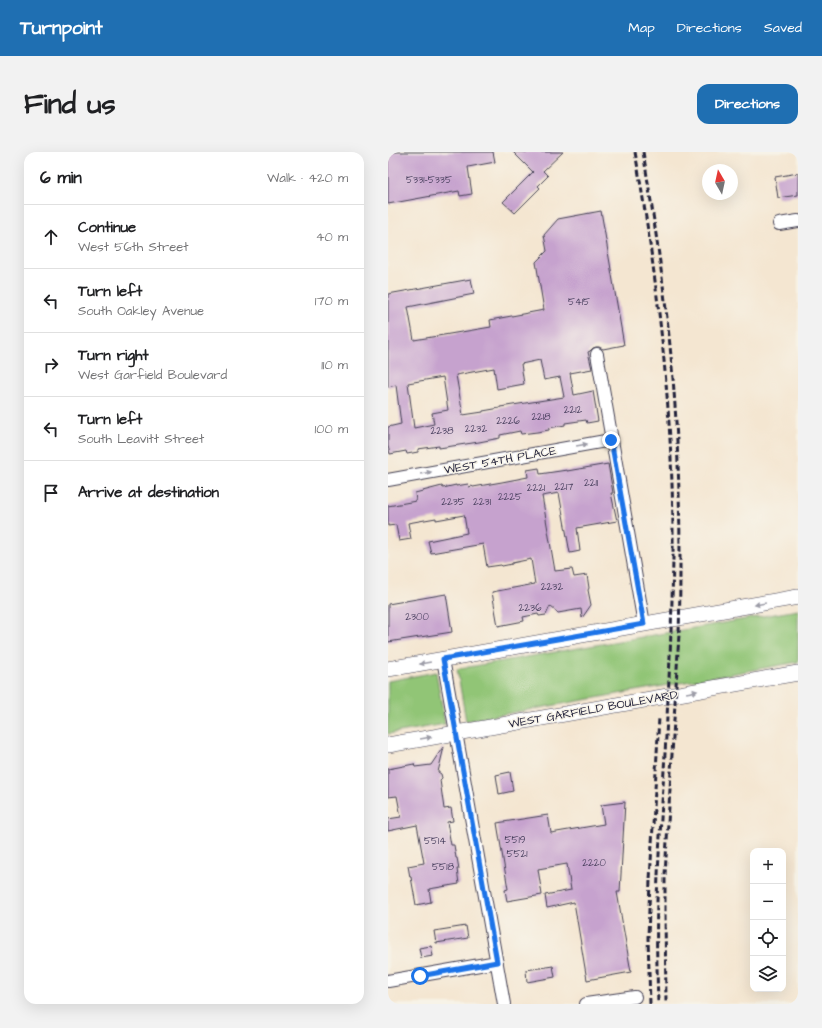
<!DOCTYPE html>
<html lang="en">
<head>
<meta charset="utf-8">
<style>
  :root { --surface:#fff; --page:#f2f2f2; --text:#202124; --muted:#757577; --line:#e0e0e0; --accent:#1f6fb2 }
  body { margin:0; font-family:"Architects Daughter",sans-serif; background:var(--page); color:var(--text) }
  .controls { position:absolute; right:12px; bottom:12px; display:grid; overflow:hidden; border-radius:8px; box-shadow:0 4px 16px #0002 }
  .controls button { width:36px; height:36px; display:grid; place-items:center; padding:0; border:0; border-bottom:1px solid var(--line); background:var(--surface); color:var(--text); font:20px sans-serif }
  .compass { position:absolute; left:314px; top:12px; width:36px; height:36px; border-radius:50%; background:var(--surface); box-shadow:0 4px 16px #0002; rotate:351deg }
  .stop { position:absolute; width:12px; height:12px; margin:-9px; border:3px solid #1a73e8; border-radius:50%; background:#fff }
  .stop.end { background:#1a73e8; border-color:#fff; box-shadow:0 1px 4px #0008 }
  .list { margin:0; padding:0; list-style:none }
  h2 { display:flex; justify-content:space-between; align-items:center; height:52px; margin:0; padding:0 16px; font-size:17px }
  h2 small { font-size:13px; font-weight:400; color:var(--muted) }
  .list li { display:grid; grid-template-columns:26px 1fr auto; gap:12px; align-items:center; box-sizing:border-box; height:64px; padding:0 16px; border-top:1px solid var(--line) }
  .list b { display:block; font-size:15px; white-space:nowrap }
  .list p { margin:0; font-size:13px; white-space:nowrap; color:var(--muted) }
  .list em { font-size:13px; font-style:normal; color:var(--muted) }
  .icon { flex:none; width:22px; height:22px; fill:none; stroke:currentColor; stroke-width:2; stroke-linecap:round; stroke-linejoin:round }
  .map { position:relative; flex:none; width:410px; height:852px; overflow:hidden; border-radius:12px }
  header { display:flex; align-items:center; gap:24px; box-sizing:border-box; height:56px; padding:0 20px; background:var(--accent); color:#fff }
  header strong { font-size:19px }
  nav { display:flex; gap:22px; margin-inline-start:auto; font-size:14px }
  .intro { display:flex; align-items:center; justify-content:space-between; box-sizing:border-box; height:96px; padding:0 24px }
  h1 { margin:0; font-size:28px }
  .button { padding:10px 18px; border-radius:12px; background:var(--accent); color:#fff; font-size:14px; font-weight:700 }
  main { display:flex; gap:24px; padding:0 24px }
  aside { flex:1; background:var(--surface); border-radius:12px; box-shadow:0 4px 16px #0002 }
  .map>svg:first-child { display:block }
  .green { fill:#91c576; stroke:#5a7458 }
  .building { fill:#c6a2ce; fill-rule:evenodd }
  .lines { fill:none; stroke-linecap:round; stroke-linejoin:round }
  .minor-casing { stroke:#423f52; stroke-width:14 }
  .tertiary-casing { stroke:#423f52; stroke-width:16 }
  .minor { stroke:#fff; stroke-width:12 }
  .tertiary { stroke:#fff; stroke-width:15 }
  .rail { stroke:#22223b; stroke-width:3; stroke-dasharray:6 3; stroke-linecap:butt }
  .oneway { fill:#9c9ca7 }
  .route { stroke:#1a73e8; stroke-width:5 }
  .labels { text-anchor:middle; stroke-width:3; stroke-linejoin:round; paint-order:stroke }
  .number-label { font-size:10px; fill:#4b4260 }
  .street-label { font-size:12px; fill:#22223b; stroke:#f7f3e8 }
</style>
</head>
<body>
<header>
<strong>Turnpoint</strong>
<nav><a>Map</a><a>Directions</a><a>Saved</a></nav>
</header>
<div class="intro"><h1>Find us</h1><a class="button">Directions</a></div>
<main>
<aside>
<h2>6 min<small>Walk · 420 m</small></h2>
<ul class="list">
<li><svg class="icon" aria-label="ahead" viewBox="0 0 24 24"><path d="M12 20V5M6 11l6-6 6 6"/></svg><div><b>Continue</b><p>West 56th Street</p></div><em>40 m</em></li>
<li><svg class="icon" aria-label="left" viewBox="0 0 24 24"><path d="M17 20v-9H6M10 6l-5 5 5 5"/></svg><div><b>Turn left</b><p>South Oakley Avenue</p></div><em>170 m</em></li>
<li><svg class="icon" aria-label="right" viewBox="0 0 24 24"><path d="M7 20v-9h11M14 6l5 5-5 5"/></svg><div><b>Turn right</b><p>West Garfield Boulevard</p></div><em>110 m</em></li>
<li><svg class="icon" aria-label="left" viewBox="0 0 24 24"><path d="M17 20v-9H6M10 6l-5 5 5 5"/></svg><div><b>Turn left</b><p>South Leavitt Street</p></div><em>100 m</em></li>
<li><svg class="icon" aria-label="arrive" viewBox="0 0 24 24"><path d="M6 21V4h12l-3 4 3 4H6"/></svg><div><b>Arrive at destination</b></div></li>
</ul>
</aside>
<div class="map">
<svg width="410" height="852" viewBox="0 0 410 852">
  <rect width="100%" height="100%" fill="#f7f3e8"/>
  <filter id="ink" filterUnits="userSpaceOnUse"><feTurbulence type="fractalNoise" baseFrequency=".025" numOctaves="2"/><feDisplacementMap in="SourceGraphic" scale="8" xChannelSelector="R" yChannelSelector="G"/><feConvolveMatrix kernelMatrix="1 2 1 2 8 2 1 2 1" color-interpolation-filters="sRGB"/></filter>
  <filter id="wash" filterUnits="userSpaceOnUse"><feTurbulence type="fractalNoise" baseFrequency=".012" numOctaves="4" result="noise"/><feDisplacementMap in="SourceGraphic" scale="16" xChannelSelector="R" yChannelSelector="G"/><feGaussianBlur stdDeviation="0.9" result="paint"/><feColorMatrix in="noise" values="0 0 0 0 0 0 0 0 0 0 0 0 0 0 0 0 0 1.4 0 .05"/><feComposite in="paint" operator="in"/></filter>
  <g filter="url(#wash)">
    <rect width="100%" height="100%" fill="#f4e6d1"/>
    <!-- green -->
    <path class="green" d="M 410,458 L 410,510 L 78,569 L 69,517 Z
      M 48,520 L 57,572 L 0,582 L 0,529 Z"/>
    <g id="blocks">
      <!-- building -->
      <path class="building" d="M 0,0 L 105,0 L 107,10 L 80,15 L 84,42 L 72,44 L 71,39 L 0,52 Z
        M 125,0 L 175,0 L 155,19 L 160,24 L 150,34 L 152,36 L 127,61 L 115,50 L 145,20 Z
        M 410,21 L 410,43 L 390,46 L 387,25 Z
        M 213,59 L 236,193 L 215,197 L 211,195 L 208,195 L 205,196 L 202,199 L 200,200 L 204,217 L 182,221 L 186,243 L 205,239 L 210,269 L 199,271 L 198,268 L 177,271 L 177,273 L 161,276 L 161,278 L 149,280 L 133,282 L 132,279 L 112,283 L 112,286 L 91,290 L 51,296 L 51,294 L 30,297 L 30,300 L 19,302 L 18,299 L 2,302 L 0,294 L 0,275 L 13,272 L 8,233 L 0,235 L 0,142 L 83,127 L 86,142 L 20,155 L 26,188 L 103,175 L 102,168 L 156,158 L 148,110 L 159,99 L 156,83 L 170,67 ZM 152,208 L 156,228 L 172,225 L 176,245 L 112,255 L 112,256 L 95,259 L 95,260 L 75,263 L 68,223 L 106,216 L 109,237 L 136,232 L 133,212 ZM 55,225 L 60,258 L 44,261 L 46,272 L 26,276 L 20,231 Z
        M 220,312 L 225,341 L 223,341 L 229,369 L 189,376 L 192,399 L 182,401 L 171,341 L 154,344 L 167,419 L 184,417 L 186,425 L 199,423 L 201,436 L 200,438 L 203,453 L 194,466 L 193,457 L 170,461 L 162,454 L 158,463 L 151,464 L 150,462 L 135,465 L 136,469 L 110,474 L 104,440 L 147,432 L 143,407 L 124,411 L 124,412 L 114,414 L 113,413 L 99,415 L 95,392 L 43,401 L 40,389 L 79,381 L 76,363 L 48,368 L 48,366 L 20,371 L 23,387 L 11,389 L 8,373 L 0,374 L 0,354 L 28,349 L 27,341 L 54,334 L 55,336 L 68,333 L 68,334 L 80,332 L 81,335 L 84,334 L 85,335 L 114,330 L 140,325 L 139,318 L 151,316 L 152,322 L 179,318 L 179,319 Z
        M 58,442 L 64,480 L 0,490 L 0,452 Z
        M 55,595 L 56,595 L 50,620 L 53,622 L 54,626 L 52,628 L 56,657 L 63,656 L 65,669 L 59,670 L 63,693 L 66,693 L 68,706 L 69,706 L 71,717 L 69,717 L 71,732 L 41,737 L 43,750 L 28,753 L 23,725 L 22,725 L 20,714 L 36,711 L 29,673 L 0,679 L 0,667 L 13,665 L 9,644 L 0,645 L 0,617 L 26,612 L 27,615 L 43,613 Z
        M 122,620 L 125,639 L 111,642 L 108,623 Z
        M 237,650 L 232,740 L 229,740 L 243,820 L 199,828 L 186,750 L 159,756 L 157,743 L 183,738 L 179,712 L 150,717 L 154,743 L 119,749 L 117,738 L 120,737 L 109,671 L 160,663 L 163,681 L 216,672 L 213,653 Z
        M 78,774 L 80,786 L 48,791 L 46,779 Z
        M 43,794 L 45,804 L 33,806 L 31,796 Z
        M 165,814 L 167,825 L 139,830 L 138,818 Z"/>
    </g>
  </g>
  <g filter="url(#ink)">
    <use href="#blocks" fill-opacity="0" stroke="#423f52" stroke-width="1"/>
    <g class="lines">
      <defs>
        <path id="minor" d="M 391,72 L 410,69
          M 209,202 L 256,472
          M 0,328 L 223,288
          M 55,507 L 116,852
          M 0,829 L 109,810
          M 198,852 L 247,845"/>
        <path id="tertiary" d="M 0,517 L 410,445
          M 0,593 L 410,521"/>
      </defs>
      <!-- minor casing -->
      <use href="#minor" class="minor-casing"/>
      <!-- tertiary casing -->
      <use href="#tertiary" class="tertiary-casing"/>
      <!-- minor -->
      <use href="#minor" class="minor"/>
      <!-- tertiary -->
      <use href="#tertiary" class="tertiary"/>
      <!-- rail -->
      <path class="rail" d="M 247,0 C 271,134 286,270 285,406 C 284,459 282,512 279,565 C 276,626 271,687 269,749 C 268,783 269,818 270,852
        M 255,0 C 270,90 283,180 288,270 C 292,341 293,412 291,482 L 277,723 L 277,760 L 278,852
        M 262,852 L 260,786 L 262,728 L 271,565"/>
    </g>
    <!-- one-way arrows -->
    <defs><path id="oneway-solid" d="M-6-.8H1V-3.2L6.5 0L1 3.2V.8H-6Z"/></defs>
    <g class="oneway">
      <use href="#oneway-solid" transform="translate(194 293) rotate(-10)"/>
      <use href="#oneway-solid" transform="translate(38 321) rotate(-10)"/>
      <use href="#oneway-solid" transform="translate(372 452) rotate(170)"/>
      <use href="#oneway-solid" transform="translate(37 511) rotate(170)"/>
      <use href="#oneway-solid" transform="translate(304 540) rotate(-10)"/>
      <use href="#oneway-solid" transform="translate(38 586) rotate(-10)"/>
    </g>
  </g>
  <g class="lines" filter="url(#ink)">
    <!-- route -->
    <path class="route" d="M 32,824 L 109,810 L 55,507 L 256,472 L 223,288"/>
  </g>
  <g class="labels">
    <!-- number labels -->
    <g class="number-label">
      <text x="41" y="31">5331-5335</text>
      <text x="191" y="153">5415</text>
      <text x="185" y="261">2212</text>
      <text x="153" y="268">2218</text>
      <text x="120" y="272">2226</text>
      <text x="88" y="280">2232</text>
      <text x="54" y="282">2238</text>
      <text x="203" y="334">2211</text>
      <text x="176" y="338">2217</text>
      <text x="148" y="339">2221</text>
      <text x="122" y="348">2225</text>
      <text x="65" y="353">2235</text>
      <text x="94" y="353">2231</text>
      <text x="164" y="438">2232</text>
      <text x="142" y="459">2236</text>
      <text x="29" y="468">2300</text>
      <text x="127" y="691">5519</text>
      <text x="47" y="692">5514</text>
      <text x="129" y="705">5521</text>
      <text x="206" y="714">2220</text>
      <text x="55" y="718">5518</text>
    </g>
    <!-- street labels -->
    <g class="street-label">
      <text transform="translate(112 308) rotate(-10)" y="4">WEST 54TH PLACE</text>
      <text transform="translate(205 557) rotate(-10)" y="4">WEST GARFIELD BOULEVARD</text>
    </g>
  </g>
</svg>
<div class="controls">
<button>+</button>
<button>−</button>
<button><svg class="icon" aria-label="locate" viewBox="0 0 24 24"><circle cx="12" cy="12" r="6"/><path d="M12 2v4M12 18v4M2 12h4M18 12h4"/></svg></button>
<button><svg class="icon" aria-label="layers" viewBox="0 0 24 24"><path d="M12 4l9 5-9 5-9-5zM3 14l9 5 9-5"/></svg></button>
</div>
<svg class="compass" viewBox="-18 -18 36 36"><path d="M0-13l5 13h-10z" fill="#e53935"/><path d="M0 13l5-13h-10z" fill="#757577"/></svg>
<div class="stop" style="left:32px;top:824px"></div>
<div class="stop end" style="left:223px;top:288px"></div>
</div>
</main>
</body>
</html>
